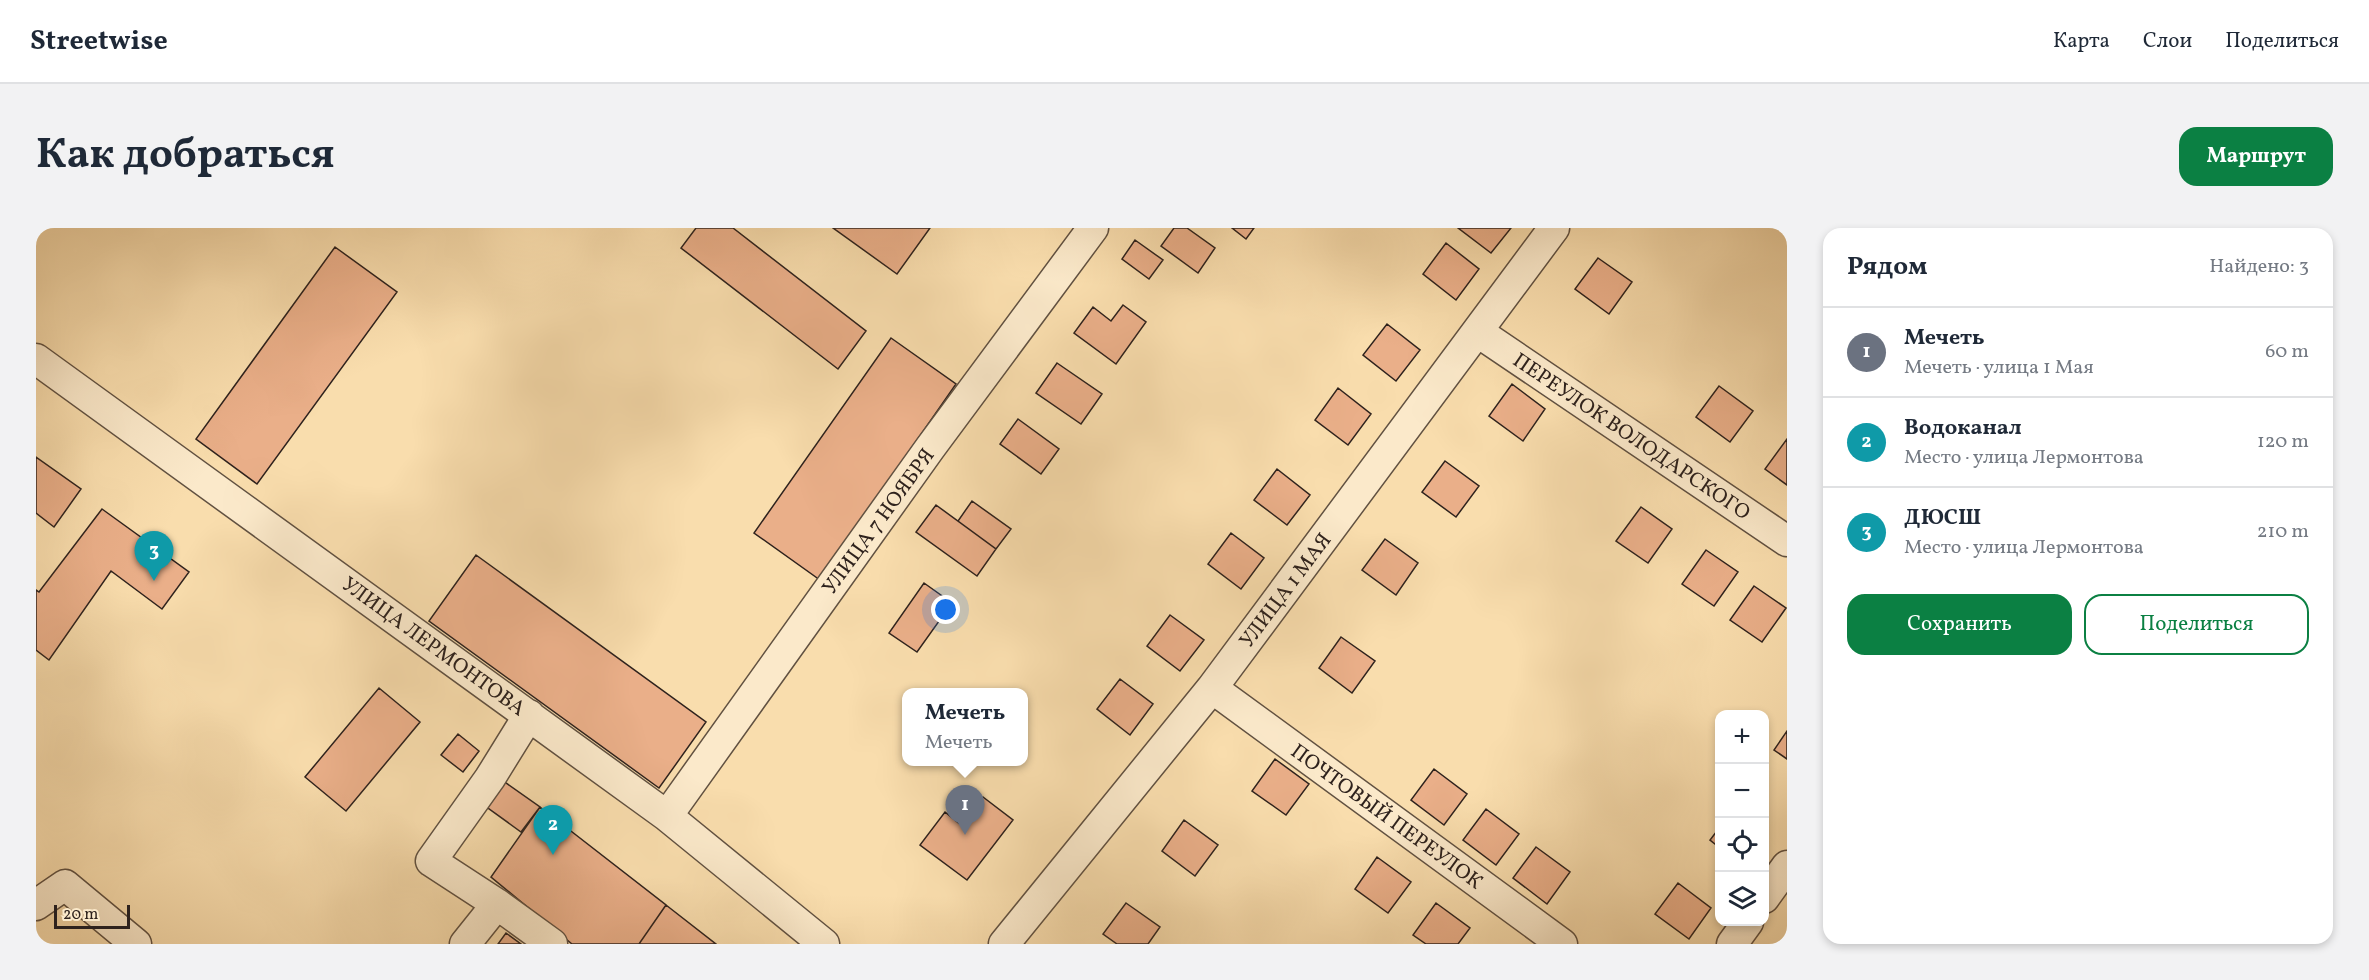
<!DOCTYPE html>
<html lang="ru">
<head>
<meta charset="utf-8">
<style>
  :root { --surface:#fff; --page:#f2f2f3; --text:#1f2937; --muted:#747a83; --line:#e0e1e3; --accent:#0b8043 }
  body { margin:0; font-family:Vollkorn,serif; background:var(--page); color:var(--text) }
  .controls { position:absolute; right:18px; bottom:18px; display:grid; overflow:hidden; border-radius:12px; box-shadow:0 3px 9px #0003 }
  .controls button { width:54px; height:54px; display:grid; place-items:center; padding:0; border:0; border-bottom:2px solid var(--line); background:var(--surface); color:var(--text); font:30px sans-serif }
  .scale { position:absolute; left:18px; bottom:15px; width:76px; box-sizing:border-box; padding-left:6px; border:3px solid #2e221d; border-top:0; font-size:16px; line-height:21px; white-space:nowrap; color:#2e221d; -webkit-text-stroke:4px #fbe9ca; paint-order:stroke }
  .you { position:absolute; left:910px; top:382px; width:21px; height:21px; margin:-15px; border:4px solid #fff; border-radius:50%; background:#1a73e8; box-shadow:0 0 0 9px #1a73e833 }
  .badge { display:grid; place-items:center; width:39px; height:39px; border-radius:50%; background:var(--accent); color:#fff; font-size:20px; font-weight:700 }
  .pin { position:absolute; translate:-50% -50px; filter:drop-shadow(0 2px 3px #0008) }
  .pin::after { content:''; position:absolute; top:32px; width:21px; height:18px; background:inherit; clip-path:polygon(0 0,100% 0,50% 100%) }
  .popup { position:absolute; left:866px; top:460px; width:126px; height:78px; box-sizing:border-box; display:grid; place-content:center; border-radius:12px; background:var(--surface); filter:drop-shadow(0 2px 4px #0005); font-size:20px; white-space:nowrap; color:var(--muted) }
  .popup b { font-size:22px; color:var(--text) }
  .popup::after { content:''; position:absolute; left:50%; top:100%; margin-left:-12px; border:12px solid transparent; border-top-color:var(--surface) }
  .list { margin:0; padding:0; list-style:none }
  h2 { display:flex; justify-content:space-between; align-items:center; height:78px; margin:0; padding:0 24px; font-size:26px }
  h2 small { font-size:20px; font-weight:400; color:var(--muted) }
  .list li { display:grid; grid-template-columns:39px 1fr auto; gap:18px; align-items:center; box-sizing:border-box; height:90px; padding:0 24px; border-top:2px solid var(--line) }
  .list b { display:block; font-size:22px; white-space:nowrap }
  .list p { margin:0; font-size:20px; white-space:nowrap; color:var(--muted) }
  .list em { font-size:20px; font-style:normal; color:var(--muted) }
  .actions { display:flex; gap:12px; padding:18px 24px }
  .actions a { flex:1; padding:14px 0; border:2px solid var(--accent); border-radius:18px; text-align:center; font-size:21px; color:var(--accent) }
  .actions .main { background:var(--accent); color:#fff }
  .icon { flex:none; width:33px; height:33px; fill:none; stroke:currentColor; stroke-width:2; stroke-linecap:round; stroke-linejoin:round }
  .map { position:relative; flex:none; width:1751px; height:716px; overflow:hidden; border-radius:18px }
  header { display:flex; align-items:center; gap:36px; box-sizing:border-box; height:84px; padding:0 30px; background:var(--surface); border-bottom:2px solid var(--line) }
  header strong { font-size:28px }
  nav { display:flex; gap:33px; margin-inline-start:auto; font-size:21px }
  .intro { display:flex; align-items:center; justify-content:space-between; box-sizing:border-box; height:144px; padding:0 36px }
  h1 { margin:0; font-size:42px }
  .button { padding:15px 27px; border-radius:18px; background:var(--accent); color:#fff; font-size:21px; font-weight:700 }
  main { display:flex; gap:36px; padding:0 36px }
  aside { flex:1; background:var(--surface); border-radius:18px; box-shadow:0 3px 9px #0003 }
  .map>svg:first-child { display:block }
  .building { fill:#eaaf89; stroke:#2e221d; stroke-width:1.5 }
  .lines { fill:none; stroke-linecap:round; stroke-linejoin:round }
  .minor-casing { stroke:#615141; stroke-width:33 }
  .minor { stroke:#fbe9ca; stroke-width:30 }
  .labels { text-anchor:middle; stroke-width:5; stroke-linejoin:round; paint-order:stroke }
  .street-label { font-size:21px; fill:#2e221d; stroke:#fbe9ca }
</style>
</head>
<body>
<header>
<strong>Streetwise</strong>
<nav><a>Карта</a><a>Слои</a><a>Поделиться</a></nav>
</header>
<div class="intro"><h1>Как добраться</h1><a class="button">Маршрут</a></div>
<main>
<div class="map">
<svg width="1751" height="716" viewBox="0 0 1751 716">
  <rect width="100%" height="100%" fill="#f9ddad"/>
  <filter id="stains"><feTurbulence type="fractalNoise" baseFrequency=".00333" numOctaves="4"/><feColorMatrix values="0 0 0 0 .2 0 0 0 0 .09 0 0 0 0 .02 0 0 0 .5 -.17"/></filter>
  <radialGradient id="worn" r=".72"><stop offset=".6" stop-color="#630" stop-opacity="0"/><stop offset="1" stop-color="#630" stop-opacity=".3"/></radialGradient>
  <!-- building -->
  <path class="building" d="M 660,0 L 697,0 L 830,103 L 802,141 L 645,20 Z
    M 797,0 L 894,0 L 861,46 Z
    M 1138,0 L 1151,0 L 1179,20 L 1162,45 L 1125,18 Z
    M 1196,0 L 1218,0 L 1210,11 Z
    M 1422,0 L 1475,0 L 1455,25 Z
    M 1099,12 L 1127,32 L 1113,51 L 1086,31 Z
    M 1410,15 L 1443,41 L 1420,72 L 1387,46 Z
    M 299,19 L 361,64 L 221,256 L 160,211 Z
    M 1562,30 L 1596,54 L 1573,86 L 1539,61 Z
    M 1087,77 L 1110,94 L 1080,136 L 1038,105 L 1057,79 L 1075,93 Z
    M 1351,96 L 1384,122 L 1360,153 L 1327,127 Z
    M 855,110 L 920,156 L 784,352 L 718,305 Z
    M 1021,135 L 1066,166 L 1045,196 L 1000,165 Z
    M 1476,156 L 1509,181 L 1487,213 L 1453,188 Z
    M 1683,158 L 1717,183 L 1694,214 L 1660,189 Z
    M 1302,160 L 1335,186 L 1312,217 L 1279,192 Z
    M 982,191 L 1023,221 L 1005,246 L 964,216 Z
    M 1751,211 L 1751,257 L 1729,241 Z
    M 0,229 L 45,261 L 18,299 L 0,285 Z
    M 1409,233 L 1443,258 L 1420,289 L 1386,264 Z
    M 1241,241 L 1274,267 L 1251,297 L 1218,272 Z
    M 936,273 L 975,301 L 960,321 L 922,293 Z
    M 900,277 L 960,321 L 941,348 L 880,304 Z
    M 1605,279 L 1636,301 L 1612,335 L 1580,313 Z
    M 66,281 L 153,344 L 126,381 L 75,343 L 13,432 L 0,422 L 0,362 L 3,364 Z
    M 1195,305 L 1228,330 L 1205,361 L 1172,336 Z
    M 1349,311 L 1382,335 L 1360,367 L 1326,342 Z
    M 1670,322 L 1702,344 L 1678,378 L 1646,356 Z
    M 440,327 L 670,494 L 623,560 L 393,393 Z
    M 888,355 L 916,375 L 881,424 L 853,405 Z
    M 1718,358 L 1750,380 L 1726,414 L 1694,392 Z
    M 1134,387 L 1168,412 L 1144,443 L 1111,418 Z
    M 1305,409 L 1339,433 L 1316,465 L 1283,440 Z
    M 1084,451 L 1117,476 L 1094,507 L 1061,481 Z
    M 343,460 L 384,494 L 310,583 L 269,549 Z
    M 1751,503 L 1751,531 L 1738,522 Z
    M 422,506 L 443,523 L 427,544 L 405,527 Z
    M 1239,531 L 1273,556 L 1250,587 L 1216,563 Z
    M 1398,541 L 1431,566 L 1408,597 L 1375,572 Z
    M 463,550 L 504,579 L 485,604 L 445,575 Z
    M 947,569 L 977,592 L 931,652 L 884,617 L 909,584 L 925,597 Z
    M 504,579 L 630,677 L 603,716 L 536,716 L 455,649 Z
    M 1450,581 L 1483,606 L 1460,637 L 1427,612 Z
    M 1148,592 L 1182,617 L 1159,648 L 1126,623 Z
    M 1684,599 L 1684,620 L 1674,612 Z
    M 1500,619 L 1534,644 L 1511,676 L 1477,650 Z
    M 1341,629 L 1375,654 L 1352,685 L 1319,661 Z
    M 1642,655 L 1675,680 L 1653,711 L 1619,686 Z
    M 1090,675 L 1124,699 L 1112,716 L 1081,716 L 1067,706 Z
    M 1400,675 L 1434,700 L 1422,716 L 1390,716 L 1377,707 Z
    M 630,677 L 680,716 L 603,716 Z
    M 470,705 L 485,716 L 462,716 Z"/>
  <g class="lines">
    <defs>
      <path id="minor" d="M 1442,104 L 1751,313
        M 0,131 L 631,588 L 788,716
        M 1176,460 L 1526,716
        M 493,487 L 454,550 L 395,633 L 461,676 L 516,716
        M 631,588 L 894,220 L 1057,0
        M 1728,670 L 1751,638
        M 0,677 L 29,657 L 100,716
        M 429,716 L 461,676
        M 968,716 L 1176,460 L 1518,0
        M 1696,716 L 1712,694"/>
    </defs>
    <!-- minor casing -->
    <use href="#minor" class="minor-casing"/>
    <!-- minor -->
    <use href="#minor" class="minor"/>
  </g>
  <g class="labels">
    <!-- street labels -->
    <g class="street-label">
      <text transform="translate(1596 208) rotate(34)" y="7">ПЕРЕУЛОК ВОЛОДАРСКОГО</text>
      <text transform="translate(842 293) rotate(-54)" y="7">УЛИЦА 7 НОЯБРЯ</text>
      <text transform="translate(1249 362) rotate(-53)" y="7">УЛИЦА 1 МАЯ</text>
      <text transform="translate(398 418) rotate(36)" y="7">УЛИЦА ЛЕРМОНТОВА</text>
      <text transform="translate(1351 588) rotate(36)" y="7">ПОЧТОВЫЙ ПЕРЕУЛОК</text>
    </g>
  </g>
  <rect width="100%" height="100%" filter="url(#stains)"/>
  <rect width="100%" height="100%" fill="url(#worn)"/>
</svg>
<div class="controls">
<button>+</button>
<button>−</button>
<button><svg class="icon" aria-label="locate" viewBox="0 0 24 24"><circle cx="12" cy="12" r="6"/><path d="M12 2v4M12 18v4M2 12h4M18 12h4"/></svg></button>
<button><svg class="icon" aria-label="layers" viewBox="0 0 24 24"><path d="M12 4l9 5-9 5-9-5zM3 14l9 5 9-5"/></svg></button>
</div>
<div class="scale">20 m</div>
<div class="you"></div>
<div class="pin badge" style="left:929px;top:607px;background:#6b7280">1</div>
<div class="popup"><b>Мечеть</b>Мечеть</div>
<div class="pin badge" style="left:517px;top:627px;background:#0f9aa8">2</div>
<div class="pin badge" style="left:118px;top:353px;background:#0f9aa8">3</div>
</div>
<aside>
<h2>Рядом<small>Найдено: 3</small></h2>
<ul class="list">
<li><span class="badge" style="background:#6b7280">1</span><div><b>Мечеть</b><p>Мечеть · улица 1 Мая</p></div><em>60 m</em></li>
<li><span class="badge" style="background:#0f9aa8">2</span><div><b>Водоканал</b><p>Место · улица Лермонтова</p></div><em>120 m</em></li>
<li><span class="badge" style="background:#0f9aa8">3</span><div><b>ДЮСШ</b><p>Место · улица Лермонтова</p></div><em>210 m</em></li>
</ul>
<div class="actions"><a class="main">Сохранить</a><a>Поделиться</a></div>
</aside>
</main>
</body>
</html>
